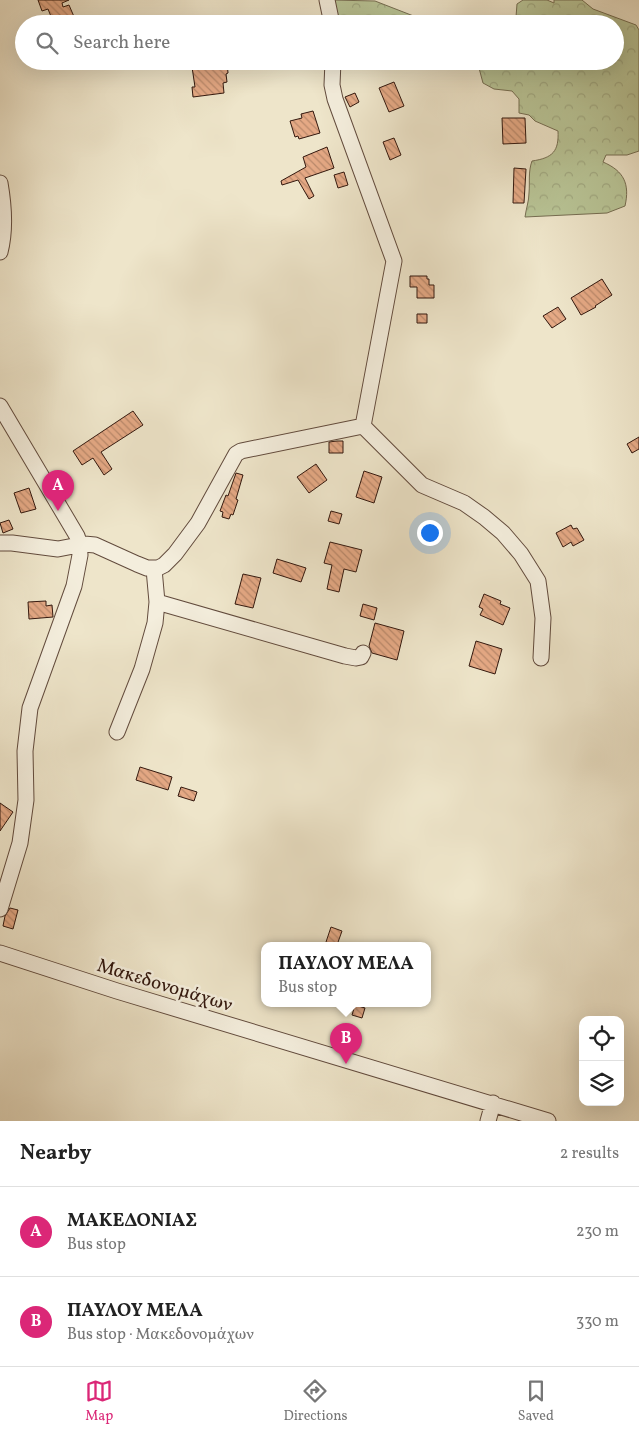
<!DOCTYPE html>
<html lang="en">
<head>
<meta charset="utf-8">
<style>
  :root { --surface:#fff; --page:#f6f6f6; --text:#222; --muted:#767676; --line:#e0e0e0; --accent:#db2777 }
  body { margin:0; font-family:Vollkorn,serif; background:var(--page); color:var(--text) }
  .controls { position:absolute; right:15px; bottom:15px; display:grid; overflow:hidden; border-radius:10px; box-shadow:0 5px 20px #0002 }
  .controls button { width:45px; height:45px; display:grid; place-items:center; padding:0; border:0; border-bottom:1px solid var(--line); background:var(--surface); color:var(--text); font:25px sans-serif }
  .you { position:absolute; left:429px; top:532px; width:18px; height:18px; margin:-12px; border:4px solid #fff; border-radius:50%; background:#1a73e8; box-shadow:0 0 0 8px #1a73e833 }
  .badge { display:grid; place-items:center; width:32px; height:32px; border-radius:50%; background:var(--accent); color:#fff; font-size:16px; font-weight:700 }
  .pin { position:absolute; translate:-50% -41px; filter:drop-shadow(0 1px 2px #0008) }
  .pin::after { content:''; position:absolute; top:26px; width:18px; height:15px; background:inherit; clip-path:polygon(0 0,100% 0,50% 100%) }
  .popup { position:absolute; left:261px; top:942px; width:170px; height:65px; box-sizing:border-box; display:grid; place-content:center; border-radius:10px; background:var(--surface); filter:drop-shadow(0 1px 4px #0005); font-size:16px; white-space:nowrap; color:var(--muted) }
  .popup b { font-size:19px; color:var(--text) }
  .popup::after { content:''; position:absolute; left:50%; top:100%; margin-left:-10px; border:10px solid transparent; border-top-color:var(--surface) }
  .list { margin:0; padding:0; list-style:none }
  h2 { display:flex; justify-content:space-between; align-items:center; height:65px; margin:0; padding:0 20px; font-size:21px }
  h2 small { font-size:16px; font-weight:400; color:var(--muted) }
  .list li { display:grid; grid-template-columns:32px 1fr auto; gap:15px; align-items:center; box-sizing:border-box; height:90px; padding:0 20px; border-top:1px solid var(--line) }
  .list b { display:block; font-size:19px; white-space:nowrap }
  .list p { margin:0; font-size:16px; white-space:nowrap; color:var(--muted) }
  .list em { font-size:16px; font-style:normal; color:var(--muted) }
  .icon { flex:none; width:28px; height:28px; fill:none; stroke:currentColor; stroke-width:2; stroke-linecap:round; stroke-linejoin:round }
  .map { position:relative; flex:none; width:639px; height:1121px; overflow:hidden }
  .search { position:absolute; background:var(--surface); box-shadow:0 5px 20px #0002; left:15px; right:15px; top:15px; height:55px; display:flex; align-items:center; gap:12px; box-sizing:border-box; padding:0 18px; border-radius:28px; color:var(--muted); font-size:19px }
  .sheet { height:245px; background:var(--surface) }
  nav { display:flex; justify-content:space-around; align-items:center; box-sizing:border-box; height:70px; border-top:1px solid var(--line); background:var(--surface); font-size:14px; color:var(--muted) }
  nav a { display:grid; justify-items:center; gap:2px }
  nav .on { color:var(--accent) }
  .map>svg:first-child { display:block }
  .forest { fill:url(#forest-crowns); stroke:#766e52 }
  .building { fill:url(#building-back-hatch); stroke:#33180e }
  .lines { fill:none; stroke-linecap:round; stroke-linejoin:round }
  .minor-casing { stroke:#624b3d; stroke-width:17 }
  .minor { stroke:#f4eedd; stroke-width:15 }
  .labels { text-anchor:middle; stroke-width:5; stroke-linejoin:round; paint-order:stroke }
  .street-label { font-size:19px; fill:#33180e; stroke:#f4eedd }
</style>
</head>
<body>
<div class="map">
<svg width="639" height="1121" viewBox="0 0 639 1121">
  <defs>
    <pattern id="forest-crowns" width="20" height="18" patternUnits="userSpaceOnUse" patternTransform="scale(1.25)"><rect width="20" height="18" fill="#b9c597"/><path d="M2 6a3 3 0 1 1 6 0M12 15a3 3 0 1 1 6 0" fill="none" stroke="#a0a881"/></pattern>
    <pattern id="building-back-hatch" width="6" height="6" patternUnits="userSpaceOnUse" patternTransform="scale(1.25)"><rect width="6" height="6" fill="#e5a985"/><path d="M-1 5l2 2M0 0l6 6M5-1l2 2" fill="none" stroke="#ba896b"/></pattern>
  </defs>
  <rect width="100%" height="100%" fill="#eee5ca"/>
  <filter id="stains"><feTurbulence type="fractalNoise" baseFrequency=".004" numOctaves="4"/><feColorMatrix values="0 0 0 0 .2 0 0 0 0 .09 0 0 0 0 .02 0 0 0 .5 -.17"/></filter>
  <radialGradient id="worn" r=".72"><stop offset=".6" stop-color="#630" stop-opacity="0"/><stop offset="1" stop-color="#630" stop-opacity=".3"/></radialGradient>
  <!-- forest -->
  <path class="forest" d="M 332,0 L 375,1 L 429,22 L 449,21 L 457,24 L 338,24 Z
    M 523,0 L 547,0 L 554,3 L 554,0 L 582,0 L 593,9 L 636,25 L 639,30 L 639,151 L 627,155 L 606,155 L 603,162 C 624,171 630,184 625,206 L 607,213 L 525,217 C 526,209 529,201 529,193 C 530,182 528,172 532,161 C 553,158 559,151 558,131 L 535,121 L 529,115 L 519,113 L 519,99 L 512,91 L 494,89 L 483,83 L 479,68 L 475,61 L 615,61 L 615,24 L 507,24 L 516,17 L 517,4 Z"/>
  <!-- building -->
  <path class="building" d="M 38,0 L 69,0 L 62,3 L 63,7 L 69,5 L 75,19 L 63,24 L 54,24 L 48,9 L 42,11 Z
    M 227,62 L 228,73 L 226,74 L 227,82 L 223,83 L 224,93 L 193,97 L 192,87 L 195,87 L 192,67 Z
    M 394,82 L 404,106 L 389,112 L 379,88 Z
    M 355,93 L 359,102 L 350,107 L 345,97 Z
    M 313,111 L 320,133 L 299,139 L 298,136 L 295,137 L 290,121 L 302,118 L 301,114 Z
    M 502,118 L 525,118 L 526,143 L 503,144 Z
    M 394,138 L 401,155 L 390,160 L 383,142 Z
    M 327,147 L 334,168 L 305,178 L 314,196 L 309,199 L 298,180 L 282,185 L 281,181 L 306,167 L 303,157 Z
    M 514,168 L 526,169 L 524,203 L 513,203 Z
    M 344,172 L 348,185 L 338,188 L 334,175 Z
    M 410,276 L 427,276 L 427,279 L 429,279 L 429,285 L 434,285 L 434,298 L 417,298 L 417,287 L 410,287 Z
    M 602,279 L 612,295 L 595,306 L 596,307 L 581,315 L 571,298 Z
    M 558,307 L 566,319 L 552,328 L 543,316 Z
    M 417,314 L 427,314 L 427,323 L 417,323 Z
    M 133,411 L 143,425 L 101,452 L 112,469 L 104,475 L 93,458 L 82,465 L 73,451 Z
    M 639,437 L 639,449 L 632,453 L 627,444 Z
    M 337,441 L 343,441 L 343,453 L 329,453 L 329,442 Z
    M 316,464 L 327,480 L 309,493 L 297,477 Z
    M 364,471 L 382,477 L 374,503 L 356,497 Z
    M 236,473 L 243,475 L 236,499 L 238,500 L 233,515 L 231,514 L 229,519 L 222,517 L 223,512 L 220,511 L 226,495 L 228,496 Z
    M 29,488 L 36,509 L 21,513 L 14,493 Z
    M 331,511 L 342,514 L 339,524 L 328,521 Z
    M 9,520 L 13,529 L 3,533 L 0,523 Z
    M 571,525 L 573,529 L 577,528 L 584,540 L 573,546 L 571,542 L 563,547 L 556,533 Z
    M 330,542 L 362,550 L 356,572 L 344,569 L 339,592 L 327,589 L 332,565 L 324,563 Z
    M 277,559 L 306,568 L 301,582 L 273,573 Z
    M 243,574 L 261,578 L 253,608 L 235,604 Z
    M 484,594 L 501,601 L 500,604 L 510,608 L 503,625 L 480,615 L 483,609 L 479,607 Z
    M 46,601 L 46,606 L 52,605 L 53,617 L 29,619 L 28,602 Z
    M 363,604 L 377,608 L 374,620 L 360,616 Z
    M 375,623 L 404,631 L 397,660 L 372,653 L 369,646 Z
    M 476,641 L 502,649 L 495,674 L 469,666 Z
    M 140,767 L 172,777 L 168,790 L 136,780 Z
    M 181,787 L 197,792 L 194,801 L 178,796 Z
    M 0,803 L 13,812 L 0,831 Z
    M 10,908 L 18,910 L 13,929 L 3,926 L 5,916 Z
    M 331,927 L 342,931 L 337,945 L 325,945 Z
    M 355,1005 L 365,1008 L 362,1018 L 352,1015 Z"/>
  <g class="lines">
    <defs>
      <path id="minor" d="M 327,0 L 332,24
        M 333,61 L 332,85 L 335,99 L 394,261 L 363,426
        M 0,183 C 4,206 6,229 0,252
        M 0,406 L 77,536 L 79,542 L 80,555 L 74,586 L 30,708 L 25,751 L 26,800 L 20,843 L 0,909
        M 0,543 L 12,543 L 58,549 L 84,544 L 95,545 L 137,564 L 147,568 L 158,568 L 164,565 L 175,554 L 198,523 L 236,454 L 241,451 L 363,426 L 422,485 L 464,503 L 484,517 L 503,533 L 521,554 L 538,581 L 543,618 L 541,658
        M 157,602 L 345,656 L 356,658 L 361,657 L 363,653
        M 117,732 L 142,669 L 155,623 L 157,602 L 154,569
        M 0,953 L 117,991 L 548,1121
        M 488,1121 L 493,1103"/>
    </defs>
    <!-- minor casing -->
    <use href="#minor" class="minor-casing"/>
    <!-- minor -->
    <use href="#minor" class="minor"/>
  </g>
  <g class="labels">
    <!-- street labels -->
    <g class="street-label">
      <text transform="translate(165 984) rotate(17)" y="7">Μακεδονομάχων</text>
    </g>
  </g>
  <rect width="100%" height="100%" filter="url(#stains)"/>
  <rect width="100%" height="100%" fill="url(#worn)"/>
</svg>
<div class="controls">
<button><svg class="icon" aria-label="locate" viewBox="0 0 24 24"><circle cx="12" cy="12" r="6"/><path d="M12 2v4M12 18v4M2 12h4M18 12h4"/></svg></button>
<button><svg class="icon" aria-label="layers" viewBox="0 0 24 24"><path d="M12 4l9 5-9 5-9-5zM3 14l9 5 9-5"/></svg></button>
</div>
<div class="you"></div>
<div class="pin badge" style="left:58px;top:511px">A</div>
<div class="pin badge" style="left:346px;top:1064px">B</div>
<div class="popup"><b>ΠΑΥΛΟΥ ΜΕΛΑ</b>Bus stop</div>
<div class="search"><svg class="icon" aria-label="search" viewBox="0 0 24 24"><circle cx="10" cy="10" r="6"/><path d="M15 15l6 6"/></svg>Search here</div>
</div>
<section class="sheet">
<h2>Nearby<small>2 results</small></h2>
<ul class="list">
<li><span class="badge">A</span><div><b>ΜΑΚΕΔΟΝΙΑΣ</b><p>Bus stop</p></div><em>230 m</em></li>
<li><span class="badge">B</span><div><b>ΠΑΥΛΟΥ ΜΕΛΑ</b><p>Bus stop · Μακεδονομάχων</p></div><em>330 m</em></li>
</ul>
</section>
<nav>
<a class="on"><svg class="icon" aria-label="map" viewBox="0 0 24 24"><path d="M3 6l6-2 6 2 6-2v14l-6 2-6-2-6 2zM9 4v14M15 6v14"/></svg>Map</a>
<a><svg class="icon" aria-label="directions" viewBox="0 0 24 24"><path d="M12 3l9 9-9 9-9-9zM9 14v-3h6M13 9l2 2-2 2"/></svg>Directions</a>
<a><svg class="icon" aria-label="saved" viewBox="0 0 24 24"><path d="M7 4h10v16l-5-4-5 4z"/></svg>Saved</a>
</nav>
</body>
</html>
